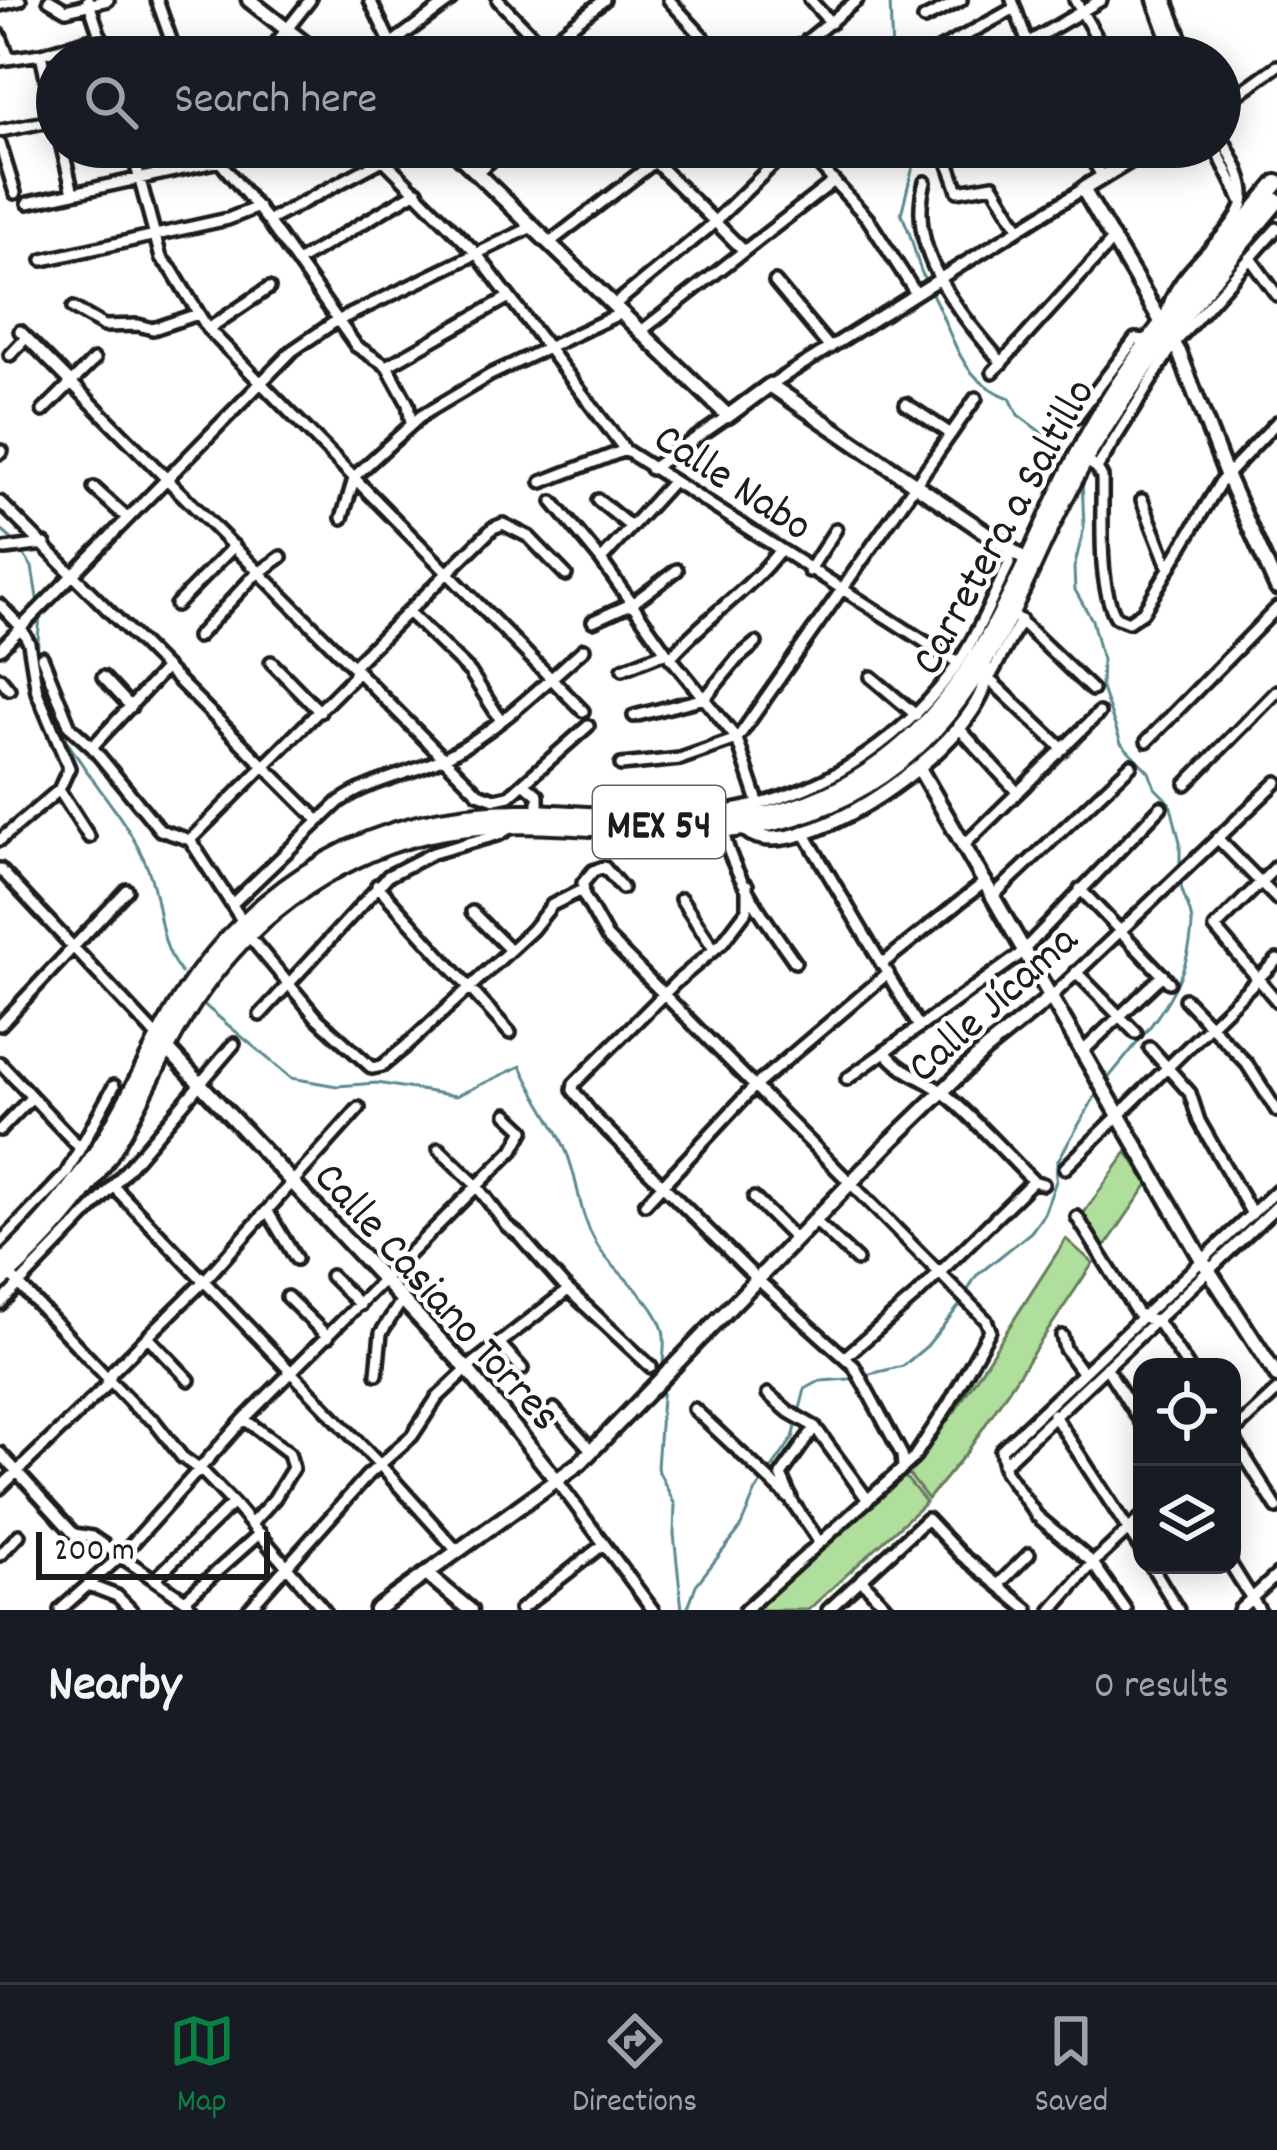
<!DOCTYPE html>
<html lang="en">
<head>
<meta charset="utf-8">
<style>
  :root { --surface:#171b24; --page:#242831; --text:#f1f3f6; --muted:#9ea1a6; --line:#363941; --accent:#0b8043 }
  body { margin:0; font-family:Dekko,sans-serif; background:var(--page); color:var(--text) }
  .controls { position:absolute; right:36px; bottom:36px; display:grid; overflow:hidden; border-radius:24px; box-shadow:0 6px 30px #0003 }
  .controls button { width:108px; height:108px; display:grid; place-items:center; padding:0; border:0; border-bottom:3px solid var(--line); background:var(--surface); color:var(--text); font:60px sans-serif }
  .scale { position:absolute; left:36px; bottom:30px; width:234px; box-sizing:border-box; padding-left:12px; border:6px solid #1c1c1c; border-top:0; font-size:33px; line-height:42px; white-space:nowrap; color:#1c1c1c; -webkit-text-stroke:9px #fff; paint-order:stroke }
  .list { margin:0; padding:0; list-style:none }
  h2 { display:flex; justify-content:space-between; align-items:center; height:156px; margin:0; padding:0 48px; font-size:51px }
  h2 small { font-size:39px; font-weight:400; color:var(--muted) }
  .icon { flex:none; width:66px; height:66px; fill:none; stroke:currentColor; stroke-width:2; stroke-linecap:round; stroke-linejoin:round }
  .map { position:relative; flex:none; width:1277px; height:1610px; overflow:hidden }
  .search { position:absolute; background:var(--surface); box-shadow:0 6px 30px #0003; left:36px; right:36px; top:36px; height:132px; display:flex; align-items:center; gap:30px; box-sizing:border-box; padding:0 42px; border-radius:66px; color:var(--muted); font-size:45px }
  .sheet { height:372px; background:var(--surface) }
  nav { display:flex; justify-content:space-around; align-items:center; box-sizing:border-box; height:168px; border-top:3px solid var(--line); background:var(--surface); font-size:33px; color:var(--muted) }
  nav a { display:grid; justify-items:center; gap:6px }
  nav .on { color:var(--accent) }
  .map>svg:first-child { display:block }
  .green { fill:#b0de9d; stroke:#667d5c; stroke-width:3 }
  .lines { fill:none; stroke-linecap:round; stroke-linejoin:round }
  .stream { stroke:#5a8a90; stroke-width:3 }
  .street-casing { stroke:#1c1c1c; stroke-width:18 }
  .secondary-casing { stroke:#1c1c1c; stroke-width:21 }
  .primary-casing { stroke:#1c1c1c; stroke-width:22 }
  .street { stroke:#fff; stroke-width:9 }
  .secondary { stroke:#fff; stroke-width:12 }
  .primary { stroke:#fff; stroke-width:14 }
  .labels { text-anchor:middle; stroke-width:9; stroke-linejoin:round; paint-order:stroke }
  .shield { fill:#fff; stroke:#606060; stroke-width:3 }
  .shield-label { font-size:42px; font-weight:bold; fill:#1c1c1c }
  .street-label { font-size:45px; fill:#1c1c1c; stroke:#fff }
</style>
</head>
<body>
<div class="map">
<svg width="1277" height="1610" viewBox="0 0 1277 1610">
  <rect width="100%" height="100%" fill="#fff"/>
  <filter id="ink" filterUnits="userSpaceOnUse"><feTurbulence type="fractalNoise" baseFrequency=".00833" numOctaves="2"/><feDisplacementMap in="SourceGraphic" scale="24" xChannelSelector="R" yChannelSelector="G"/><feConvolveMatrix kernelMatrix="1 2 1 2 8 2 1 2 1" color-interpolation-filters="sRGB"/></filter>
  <g filter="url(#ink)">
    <!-- green -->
    <path class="green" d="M 1127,1152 L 1148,1184 L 1102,1251 L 1081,1217 Z
      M 1066,1239 L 1093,1263 L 967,1452 L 928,1499 L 906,1471 L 955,1411 Z
      M 902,1473 L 926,1502 L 808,1610 L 755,1610 Z"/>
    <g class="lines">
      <!-- stream -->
      <path class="stream" d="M 890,0 L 892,57
        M 918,147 L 901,214 C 914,236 914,260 926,282
        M 930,290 C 955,336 957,379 1010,398 L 1018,415 L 1070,454
        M 1082,478 L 1084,528 L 1074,568 L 1075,590 L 1092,620 L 1102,660 L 1101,686 L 1121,743 L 1149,772 L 1155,788 L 1170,803 L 1180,842 L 1180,870
        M 0,529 L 15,542
        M 23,554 L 32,567 L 38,604
        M 40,613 C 39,635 35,655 40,677 C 56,752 121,800 148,869 C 162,905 157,942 181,973
        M 202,1003 L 291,1078 L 337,1086 L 377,1083 L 456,1096 L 521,1066 C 536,1100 560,1128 571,1165 C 580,1194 580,1215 596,1243 C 614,1275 652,1294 663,1330 C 666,1340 663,1356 663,1367
        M 1106,1081 C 1145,1032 1189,990 1192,925 C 1193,910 1181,896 1180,880
        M 663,1383 L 657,1468 L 675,1505 L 674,1534 L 682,1610
        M 799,1413 L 805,1389 L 820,1381 L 849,1379 L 903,1366 L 927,1346 L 959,1306 L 976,1276 L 1031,1232 L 1044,1214 L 1056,1181 L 1057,1162 L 1100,1088
        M 687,1610 L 696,1585 L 739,1530 L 756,1491 L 793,1438 L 797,1423"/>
      <defs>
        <path id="street" d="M 49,0 L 66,10 L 108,0
          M 88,0 L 107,57
          M 157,0 L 177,57
          M 370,0 L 391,44
          M 498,0 L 553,57
          M 669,0 L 721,57
          M 810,0 L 831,23
          M 1012,0 L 1033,57
          M 1075,0 L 1108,57
          M 0,5 L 20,0
          M 924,19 L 961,0
          M 0,35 L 9,58
          M 1026,44 L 1101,0
          M 41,54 L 57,129
          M 265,57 L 310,0
          M 373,57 L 451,0
          M 531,57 L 604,0
          M 787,57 L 857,0
          M 926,57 L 1015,8
          M 0,60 L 41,54 L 101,36
          M 1220,107 L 1277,66
          M 0,131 L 54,120
          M 0,144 L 15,193
          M 62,147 L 73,193
          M 131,147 L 161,258 L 172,270 L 208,329 L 583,711
          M 208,147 L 268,221 L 356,346 L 387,366 L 408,404 L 411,423
          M 371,147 L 476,253 L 625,450 L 958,663
          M 640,147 L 744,251
          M 803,147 L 868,219 L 915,292
          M 943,147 L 958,191 L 993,185 L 1019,228
          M 1085,147 L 1102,176
          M 1215,147 L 1243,204
          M 825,171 L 847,147
          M 477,172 L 508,147
          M 925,182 C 905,252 961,314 1002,363
          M 28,203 L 224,160 L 250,147
          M 268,221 L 407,147
          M 549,243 L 674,147
          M 1250,258 L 1277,295
          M 43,260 L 228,219 L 258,207
          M 297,262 L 417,191
          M 775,282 L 830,348
          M 613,306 L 707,229 L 791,147
          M 73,308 L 104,326 L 138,325 L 153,329 L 198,314
          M 1166,316 C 1173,268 1242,233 1244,196 C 1245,176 1228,151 1220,133
          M 208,329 L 269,288
          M 20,331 L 478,793 L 495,799 L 509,796 L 588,726
          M 640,332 L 834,181
          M 10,355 L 26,338
          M 387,366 L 509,297
          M 993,372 L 1112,241
          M 770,385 L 1083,189
          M 906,404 L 951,434
          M 43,411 L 94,360
          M 1076,417 L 1135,339 L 1148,340
          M 0,453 L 2,451
          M 1085,460 L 1097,468 L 1102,477 C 1103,515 1097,585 1116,617 L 1128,622 L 1143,612 L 1221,481 L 1277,422
          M 1097,468 L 1174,344 L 1277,228
          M 651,469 L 728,416
          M 542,482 L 625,450
          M 94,488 L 127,518
          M 598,500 L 631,527
          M 1142,500 L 1168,566
          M 0,502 L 318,820
          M 553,502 L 601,560 L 666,652 L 737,739 L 758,802
          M 342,518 L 355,476 L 421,416 L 490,375 L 621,313
          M 5,549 L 45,544
          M 601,560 L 672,482
          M 809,571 L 836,529
          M 0,605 L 21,627 L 29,643 L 37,692 L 69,768 L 59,790 L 89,837
          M 176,605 L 234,546
          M 408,612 L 470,672 L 500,719
          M 1016,617 L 1092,690
          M 1021,620 L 989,679 L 1063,749
          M 593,621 L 633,603 L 677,570
          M 197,637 L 253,577 L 281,557
          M 0,649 L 292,351 L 333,323 L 532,227
          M 42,657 L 70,727 L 92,747 L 160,830 L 190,840 L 243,922
          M 670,658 C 703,619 748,592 779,551
          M 271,662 L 320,712
          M 623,669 L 666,652
          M 103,677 L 131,707
          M 871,677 L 916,715
          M 0,678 L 9,689
          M 634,716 L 705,698 L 737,659 L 756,643
          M 958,727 L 1017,792
          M 1147,741 L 1277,608
          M 92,747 L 165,669
          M 621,765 L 680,759 L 737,739 L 976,398
          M 524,783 L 538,795 L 538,812
          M 1186,784 L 1277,691
          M 626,819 L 627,810 L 632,807 C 668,810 707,816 743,808 C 830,790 909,735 959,662 C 979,632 993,596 1009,564 L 1008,549
          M 803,831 L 919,1027
          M 724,833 C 732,876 770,926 795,962
          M 1217,838 L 1277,899
          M 0,840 L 59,790
          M 190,840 L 353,677 L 357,662 L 493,528 L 503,524 L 529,537 L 566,575
          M 964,845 L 1099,713
          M 1277,866 L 1215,928 L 1277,1001
          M 0,869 L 158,1038
          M 377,885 L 510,1033
          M 747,885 L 747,910 L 722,943 L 676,982 L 574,1084 L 573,1090 L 595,1118 L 757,1279 L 854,1366 L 902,1455 L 903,1467
          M 622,888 L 604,867 L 593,871 L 583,883 L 584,896 L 607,937 L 986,1320 L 990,1330 L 949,1404 L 913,1459 L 745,1610
          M 1080,889 L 1169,982
          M 994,895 L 1131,765
          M 681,899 L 714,949
          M 232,904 L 339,802 C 373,778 416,774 451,754 C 500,728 543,685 584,649
          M 472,912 L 509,949
          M 247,934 L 317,1018 L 372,1068 L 382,1066 L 405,1047 L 532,930 L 552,905 L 582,890
          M 882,964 L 986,881
          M 1076,972 L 1136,1033
          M 1051,997 L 1277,782
          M 1185,999 L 1247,1064 L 1277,1111
          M 260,1015 L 388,876 L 433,853 L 500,834 L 510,828
          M 0,1025 L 127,890
          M 1150,1048 L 1190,1093 L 1199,1121 L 1252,1214
          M 885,1051 C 900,1073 924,1077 945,1094 C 976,1120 1004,1152 1033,1181 L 1043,1184
          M 1081,1053 L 1163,975
          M 0,1063 L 79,1147
          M 847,1079 L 1018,956 L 1161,807
          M 0,1130 L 32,1097
          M 439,1149 L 476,1185 L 507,1226 L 520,1236 L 563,1285 L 651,1367
          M 1065,1168 L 1277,960
          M 113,1186 L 380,1465 L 458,1552
          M 754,1198 L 795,1239
          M 645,1204 L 754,1087 L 888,973
          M 268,1212 L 296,1259
          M 1077,1217 L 1137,1313 L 1160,1325 L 1188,1367
          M 814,1220 L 857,1260
          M 0,1243 L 66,1174 L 114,1086
          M 9,1274 L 136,1408 L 154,1421 L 182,1457 L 204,1473 L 233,1503 L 324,1610
          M 331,1276 L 360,1305
          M 287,1297 L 328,1337
          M 0,1304 L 108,1192 L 234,1044
          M 1062,1336 L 1065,1349 L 1082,1372
          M 149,1338 L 189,1380
          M 499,1343 L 522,1369
          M 845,1357 L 917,1295 L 1033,1181
          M 1106,1367 L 1142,1424
          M 377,1374 L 381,1333 L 402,1300
          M 768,1394 L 789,1412 L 815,1427 L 868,1500
          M 554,1409 L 592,1451
          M 694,1409 L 791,1500 L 820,1543
          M 1053,1414 L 1142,1551
          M 244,1419 L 289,1453 L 293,1468 L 274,1499 L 251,1524
          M 1232,1433 L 1277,1391
          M 1232,1436 L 1277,1508
          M 0,1453 L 74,1534 L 92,1537 L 185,1600 L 193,1610
          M 1003,1465 L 1277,1206
          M 558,1482 L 653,1610
          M 0,1488 L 105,1387 L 112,1372 L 203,1282 L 359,1108
          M 791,1498 L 781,1475 L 815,1427
          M 0,1555 L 19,1535
          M 1151,1565 L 1178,1610
          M 1231,1565 L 1259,1610
          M 155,1579 L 233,1503
          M 861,1579 L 889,1610
          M 998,1585 L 1029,1554
          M 91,1586 L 117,1596 L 131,1610
          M 185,1600 L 260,1533
          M 60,1610 L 123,1554 L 244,1419 L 513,1150 L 524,1130 L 507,1114
          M 248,1610 L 367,1476 L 412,1436 L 437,1398 L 474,1363 L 568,1290
          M 520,1610 L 604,1544
          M 828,1610 L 927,1519 L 960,1554 L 1028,1610
          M 1052,1610 L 1093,1563 L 1142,1517
          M 1126,1610 L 1093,1563 L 1037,1516 L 1005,1471 L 1001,1450 L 1277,1190
          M 1239,1610 L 1277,1575"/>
        <path id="secondary" d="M 249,0 L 322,57
          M 1155,0 L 1176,57
          M 1165,0 L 1187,57
          M 450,147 L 728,416 L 770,385 L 1033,565
          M 1152,147 L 1083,189 L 1179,352 L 1226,474 L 1277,588
          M 919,768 L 1202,1260 L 1277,1376
          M 746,830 C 796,875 1002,728 985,666
          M 163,1044 L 468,1370 L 558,1482
          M 427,1574 L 470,1610
          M 376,1610 L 580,1463 L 888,1144 L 985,1050 L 1051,997"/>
        <path id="primary" d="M 0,1265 C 33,1234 63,1200 89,1163 C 122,1115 145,1061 173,1012 C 210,948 264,896 327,860 C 388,825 458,811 528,812 C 669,815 771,851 893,753 C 999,668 1033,526 1100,414 C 1150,330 1215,258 1277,183
          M 0,1282 C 41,1245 77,1206 107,1159 C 137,1113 157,1062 185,1016 C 227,946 284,894 357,859 C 541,769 720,904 899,763 C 997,685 1024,568 1083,464 C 1138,368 1207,286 1277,201"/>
      </defs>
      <!-- street casing -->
      <use href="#street" class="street-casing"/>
      <!-- secondary casing -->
      <use href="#secondary" class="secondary-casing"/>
      <!-- primary casing -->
      <use href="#primary" class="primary-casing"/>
      <!-- street -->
      <use href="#street" class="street"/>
      <!-- secondary -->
      <use href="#secondary" class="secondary"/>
      <!-- primary -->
      <use href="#primary" class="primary"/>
    </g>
  </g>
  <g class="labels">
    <!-- shield labels -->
    <rect class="shield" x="593" y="786" width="132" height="72" rx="9"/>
    <g class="shield-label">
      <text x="659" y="837">MEX 54</text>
    </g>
    <!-- street labels -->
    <g class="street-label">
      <text transform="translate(735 479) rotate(33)" y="16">Calle Nabo</text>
      <text transform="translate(1000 525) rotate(-61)" y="16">Carretera a Saltillo</text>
      <text transform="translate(990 1001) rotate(-42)" y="16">Calle Jícama</text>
      <text transform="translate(440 1294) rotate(48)" y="16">Calle Casiano Torres</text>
    </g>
  </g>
</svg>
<div class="controls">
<button><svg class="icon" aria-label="locate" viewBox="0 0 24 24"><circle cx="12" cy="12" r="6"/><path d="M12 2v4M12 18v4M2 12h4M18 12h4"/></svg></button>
<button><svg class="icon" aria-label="layers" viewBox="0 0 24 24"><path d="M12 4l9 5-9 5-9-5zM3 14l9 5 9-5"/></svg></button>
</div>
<div class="scale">200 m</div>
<div class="search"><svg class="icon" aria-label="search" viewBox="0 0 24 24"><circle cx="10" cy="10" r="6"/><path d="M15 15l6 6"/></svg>Search here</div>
</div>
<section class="sheet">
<h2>Nearby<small>0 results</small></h2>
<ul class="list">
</ul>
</section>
<nav>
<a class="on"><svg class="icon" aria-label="map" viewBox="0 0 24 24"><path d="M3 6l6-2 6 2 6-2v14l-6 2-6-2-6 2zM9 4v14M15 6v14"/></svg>Map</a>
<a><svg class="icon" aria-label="directions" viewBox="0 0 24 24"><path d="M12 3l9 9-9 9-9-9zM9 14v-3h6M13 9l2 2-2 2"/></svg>Directions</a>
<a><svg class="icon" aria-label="saved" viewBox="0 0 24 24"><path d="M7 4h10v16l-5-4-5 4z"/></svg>Saved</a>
</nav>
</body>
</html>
